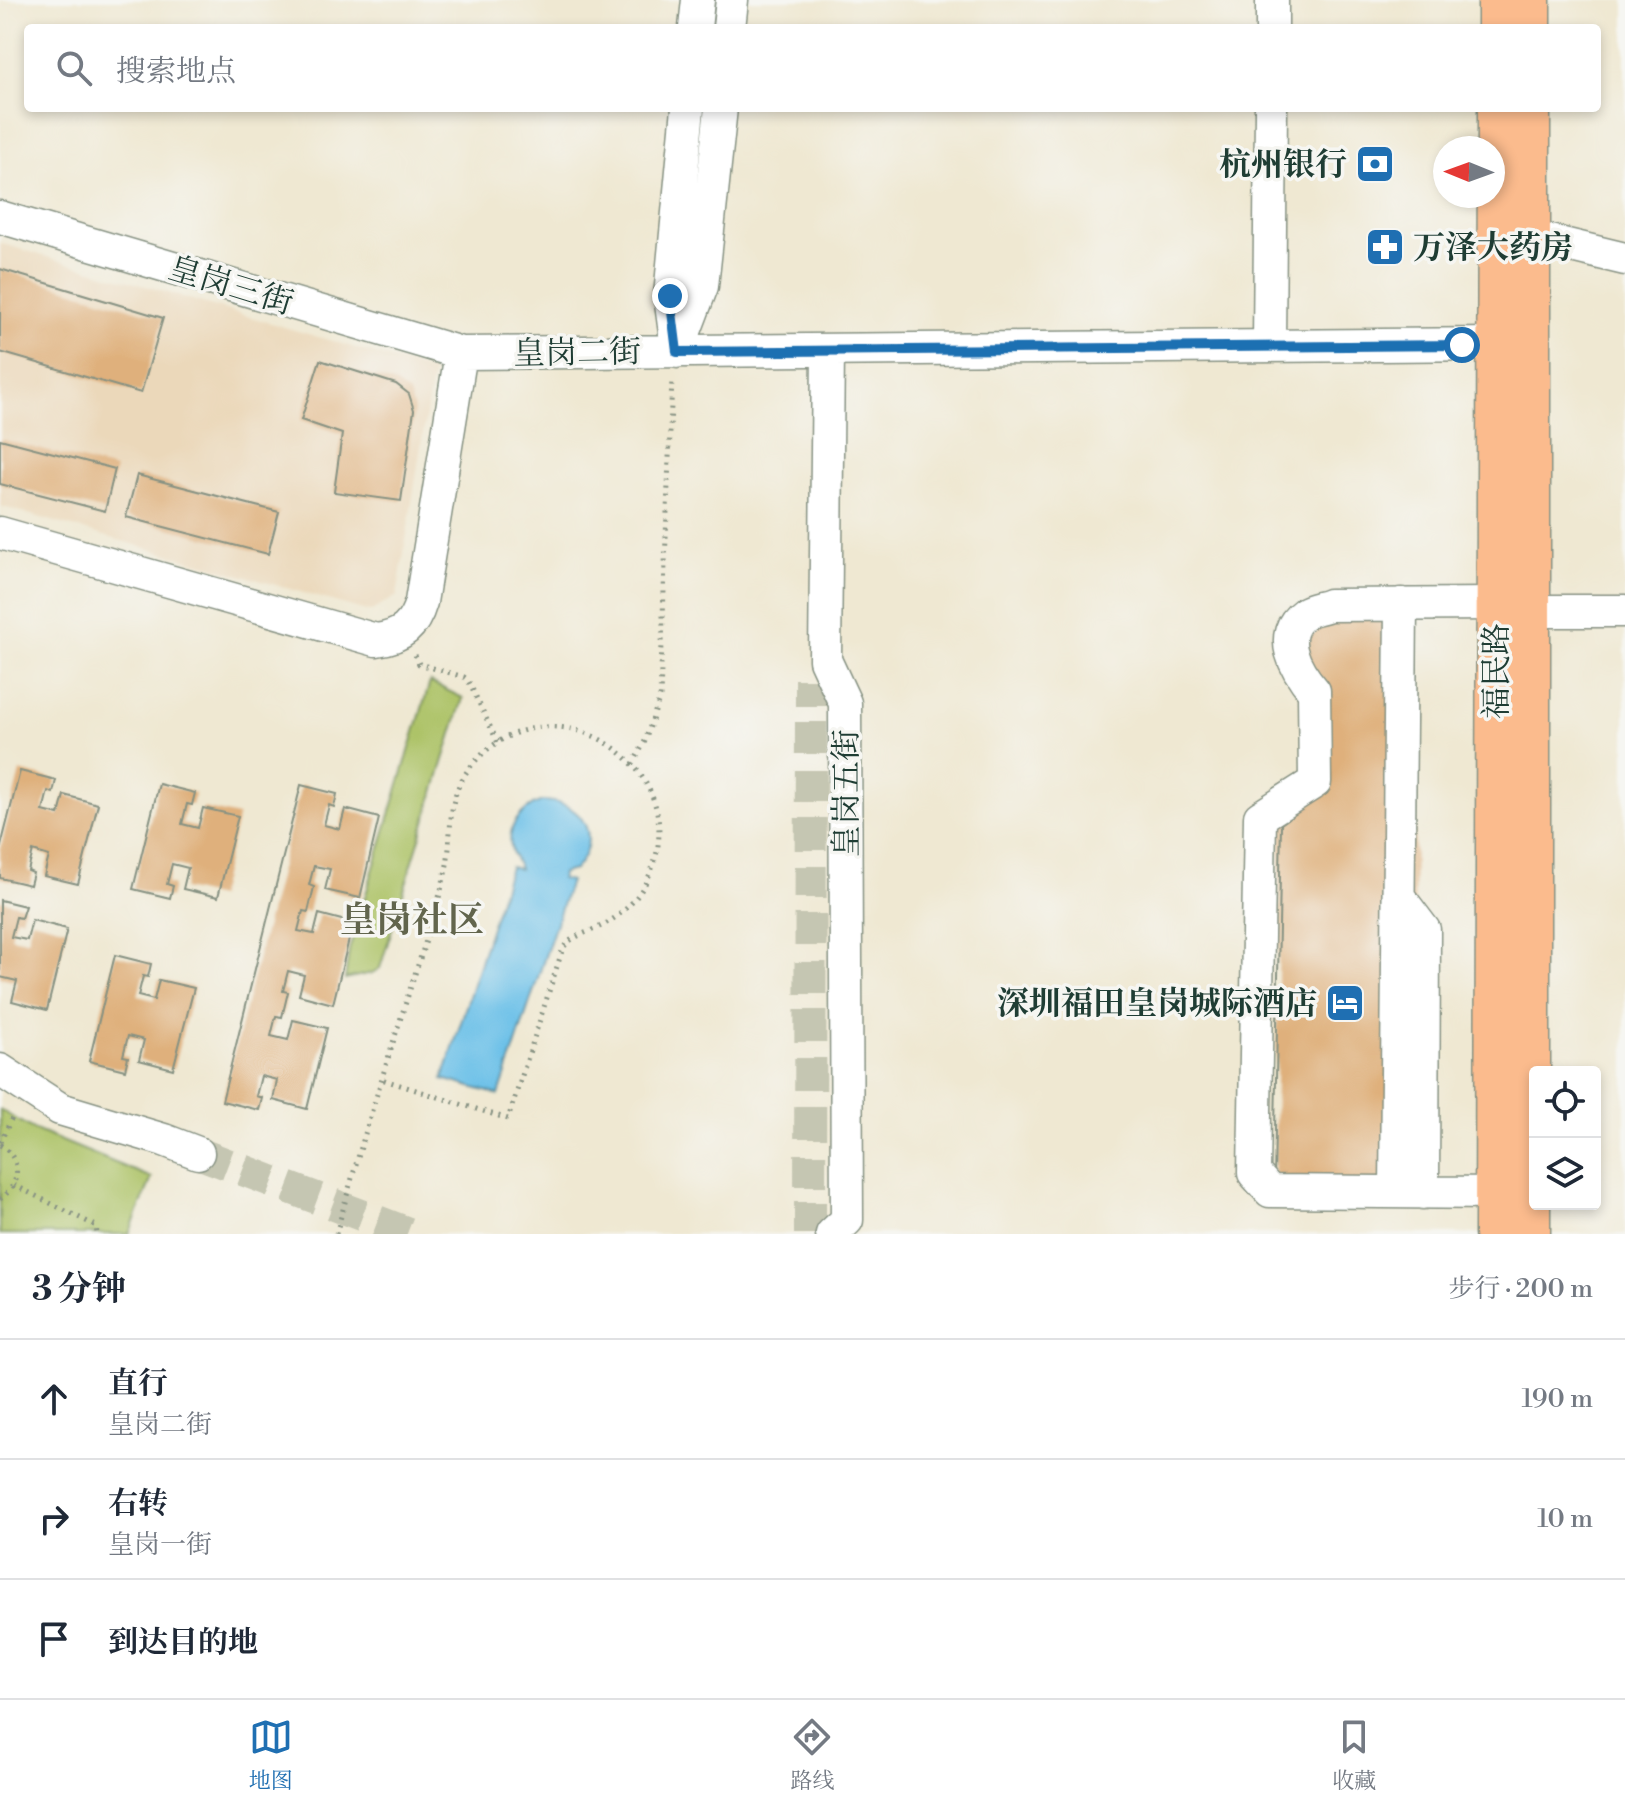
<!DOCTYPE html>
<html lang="zh">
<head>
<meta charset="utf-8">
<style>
  :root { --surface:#fff; --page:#f2f2f3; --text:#1f2937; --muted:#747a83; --line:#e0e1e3; --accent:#1f6fb2 }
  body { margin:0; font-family:"Libre Bodoni","Noto Serif SC",serif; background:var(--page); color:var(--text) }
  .controls { position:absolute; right:24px; bottom:24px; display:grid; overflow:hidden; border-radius:8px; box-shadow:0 4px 12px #0003 }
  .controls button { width:72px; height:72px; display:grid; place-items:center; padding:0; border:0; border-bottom:2px solid var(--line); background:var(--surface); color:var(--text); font:40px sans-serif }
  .compass { position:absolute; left:1433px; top:136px; width:72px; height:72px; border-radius:50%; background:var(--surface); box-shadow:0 4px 12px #0003; rotate:271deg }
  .stop { position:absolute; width:24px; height:24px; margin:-18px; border:6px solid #1f6fb2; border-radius:50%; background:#fff }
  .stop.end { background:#1f6fb2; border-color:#fff; box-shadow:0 2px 8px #0008 }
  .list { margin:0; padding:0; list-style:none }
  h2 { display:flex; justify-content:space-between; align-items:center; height:104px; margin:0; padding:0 32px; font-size:34px }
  h2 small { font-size:26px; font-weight:400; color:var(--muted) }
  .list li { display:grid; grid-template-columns:52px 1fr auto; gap:24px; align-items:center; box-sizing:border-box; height:120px; padding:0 32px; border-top:2px solid var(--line) }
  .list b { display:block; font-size:30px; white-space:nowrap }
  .list p { margin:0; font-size:26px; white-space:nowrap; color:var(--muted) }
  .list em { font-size:26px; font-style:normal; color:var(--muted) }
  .icon { flex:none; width:44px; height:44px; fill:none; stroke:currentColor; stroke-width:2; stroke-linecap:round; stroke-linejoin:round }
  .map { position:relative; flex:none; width:1625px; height:1234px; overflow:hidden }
  .search { position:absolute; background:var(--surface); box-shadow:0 4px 12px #0003; left:24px; right:24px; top:24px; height:88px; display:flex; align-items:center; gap:20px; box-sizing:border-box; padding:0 28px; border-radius:8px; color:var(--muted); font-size:30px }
  .sheet { height:464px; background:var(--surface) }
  nav { display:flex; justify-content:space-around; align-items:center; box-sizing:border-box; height:112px; border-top:2px solid var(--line); background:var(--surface); font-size:22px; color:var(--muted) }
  nav a { display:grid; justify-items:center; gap:4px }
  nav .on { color:var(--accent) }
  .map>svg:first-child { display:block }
  .built { fill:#ebd8ba }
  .green { fill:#adc367; stroke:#66804e; stroke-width:2 }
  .water { fill:#6bc0e8; stroke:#457e8e; stroke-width:2 }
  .building { fill:#dfb07b }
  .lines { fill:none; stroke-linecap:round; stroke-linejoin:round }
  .minor-tunnel { stroke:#c5c6b2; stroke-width:32; stroke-dasharray:32 16; stroke-linecap:butt }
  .minor-casing { stroke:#879283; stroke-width:35 }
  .major-casing { stroke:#879283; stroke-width:43 }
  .path { stroke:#879283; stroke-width:5; stroke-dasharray:2 6; stroke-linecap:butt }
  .minor { stroke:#fff; stroke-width:32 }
  .major { stroke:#fbbb8d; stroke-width:40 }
  .route { stroke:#1f6fb2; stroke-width:10 }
  .labels { text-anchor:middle; stroke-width:7; stroke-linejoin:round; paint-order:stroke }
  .poi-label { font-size:32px; font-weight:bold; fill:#1f3d34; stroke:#f6f6f2; text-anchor:end }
  .street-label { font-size:32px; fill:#1f3d34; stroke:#f6f6f2 }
  .quarter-label { font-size:36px; font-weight:bold; fill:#62654d; stroke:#f6f6f2 }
</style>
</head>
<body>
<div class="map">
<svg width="1625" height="1234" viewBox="0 0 1625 1234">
  <rect width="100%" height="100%" fill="#f6f6f2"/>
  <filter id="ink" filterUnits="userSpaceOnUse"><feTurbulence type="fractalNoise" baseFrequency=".0125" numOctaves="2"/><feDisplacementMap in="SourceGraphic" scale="16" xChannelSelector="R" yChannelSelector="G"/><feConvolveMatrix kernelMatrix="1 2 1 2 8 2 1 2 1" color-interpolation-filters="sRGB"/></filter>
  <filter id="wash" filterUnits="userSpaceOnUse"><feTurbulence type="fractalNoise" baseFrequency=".006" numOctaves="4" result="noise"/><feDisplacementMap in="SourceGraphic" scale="32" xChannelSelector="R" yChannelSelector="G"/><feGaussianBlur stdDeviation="1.8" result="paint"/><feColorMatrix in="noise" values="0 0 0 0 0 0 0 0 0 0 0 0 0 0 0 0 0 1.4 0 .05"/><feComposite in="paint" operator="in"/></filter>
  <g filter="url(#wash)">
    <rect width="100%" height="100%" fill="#efe8d2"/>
    <!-- built -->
    <path class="built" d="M 0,243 L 433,371 L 397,596 L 370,612 L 0,506 Z"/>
    <!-- green -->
    <path class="green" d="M 430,682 L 463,698 L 380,968 L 372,973 L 345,979 L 349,950 Z
      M 0,1110 L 35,1130 L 152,1178 L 129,1234 L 0,1234 Z"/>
    <!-- water -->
    <path class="water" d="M 542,801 C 584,801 603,839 574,870 L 562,873 L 561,879 L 570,881 L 499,1095 L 443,1079 L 510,867 L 519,869 C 518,863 514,858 512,851 C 505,827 521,809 542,801 Z"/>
    <g id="blocks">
      <!-- building -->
      <path class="building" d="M 0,269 L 163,318 L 141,393 L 0,352 Z
        M 320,360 L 396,384 L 409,394 L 414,410 L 401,501 L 334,492 L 342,434 L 301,420 Z
        M 0,439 L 115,469 L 105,511 L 0,484 Z
        M 137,475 L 279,512 L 268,554 L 126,517 Z
        M 1417,614 L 1412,1183 L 1274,1181 L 1281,824 L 1325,792 L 1303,650 L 1307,631 L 1332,615 Z
        M 20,771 L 56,780 L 53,793 L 48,791 L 43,811 L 59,815 L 64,795 L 98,804 L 78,884 L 44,876 L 49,856 L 33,851 L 28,871 L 33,873 L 30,885 L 0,878 L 0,850 Z
        M 159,784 L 195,793 L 192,805 L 187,804 L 182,824 L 198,828 L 203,808 L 238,816 L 218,897 L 183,889 L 188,868 L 172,864 L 167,884 L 173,886 L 170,898 L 133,889 Z
        M 301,785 L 337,794 L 334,807 L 329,805 L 324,825 L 340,829 L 345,809 L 379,818 L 360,898 L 325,890 L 330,869 L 314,866 L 309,885 L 314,887 L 308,912 L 303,911 L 298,931 L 314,934 L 319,914 L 353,923 L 333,1004 L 299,995 L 304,975 L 288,971 L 283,991 L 288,992 L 282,1017 L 276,1016 L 271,1036 L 288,1040 L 293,1020 L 327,1028 L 307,1109 L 273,1100 L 277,1080 L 261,1076 L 256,1096 L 262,1098 L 259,1110 L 222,1101 Z
        M 0,900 L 25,906 L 21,918 L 16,917 L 11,937 L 27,940 L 32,920 L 67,929 L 47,1010 L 12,1001 L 17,981 L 0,977 Z
        M 115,955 L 151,964 L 148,977 L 143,976 L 138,996 L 154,1000 L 159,980 L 194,988 L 173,1069 L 139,1060 L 144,1040 L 128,1036 L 123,1056 L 128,1057 L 125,1070 L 89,1061 Z"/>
    </g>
  </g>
  <g filter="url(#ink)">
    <use href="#blocks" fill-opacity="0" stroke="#879283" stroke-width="2"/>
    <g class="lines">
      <!-- minor-tunnel -->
      <path class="minor-tunnel" d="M 198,1153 L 411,1234
        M 810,1234 L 811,679"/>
      <defs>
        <path id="minor" d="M 695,28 L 698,0
          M 729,28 L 732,0
          M 1272,28 L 1272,0
          M 0,217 L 461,353 L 1497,344
          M 1530,236 L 1625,259
          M 1269,346 L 1271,108
          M 677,348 L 670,296 L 688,108
          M 828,350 L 825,660 L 845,703 L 847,1220 L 832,1234
          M 677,352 L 702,286 L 721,108
          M 0,533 L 376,640 C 402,637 414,626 421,602 L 461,353
          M 1530,611 L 1625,611
          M 1399,897 L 1424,930 L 1423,1193
          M 0,1070 L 60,1109 L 164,1140 L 198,1153
          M 1396,1192 L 1401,604
          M 1495,1193 L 1270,1191 L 1254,1173 L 1260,817 L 1315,782 L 1314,691 C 1296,670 1275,635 1305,613 C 1311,609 1322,608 1329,605 L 1496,604"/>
        <path id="major" d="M 1498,28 L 1498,0
          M 1530,28 L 1530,0
          M 1495,1234 L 1498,108
          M 1530,1234 L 1530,108"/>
      </defs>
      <!-- minor casing -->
      <use href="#minor" class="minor-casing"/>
      <!-- major casing -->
      <use href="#major" class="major-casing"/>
      <!-- path -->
      <path class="path" d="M 415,655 L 419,664 L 464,677 L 468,680 L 498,743
        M 633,764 L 645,741 L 660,697 L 672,378
        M 0,1142 L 14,1114
        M 0,1145 C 23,1159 21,1184 0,1199
        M 14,1185 L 96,1226 L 97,1234
        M 336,1234 C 358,1156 381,1079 406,1002 C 419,960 435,917 445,874 C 455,834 442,801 472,765 C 553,669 704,771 646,882 C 636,902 618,918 599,927 C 585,934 573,935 563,948 L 508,1119 L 381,1079"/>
      <!-- minor -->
      <use href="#minor" class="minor"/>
      <!-- major -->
      <use href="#major" class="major"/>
    </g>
  </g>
  <g class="lines" filter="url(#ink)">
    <!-- route -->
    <path class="route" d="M 670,296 L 677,352 L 1462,345"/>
  </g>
  <!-- icons -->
  <defs>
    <symbol id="bank-square" viewBox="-11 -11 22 22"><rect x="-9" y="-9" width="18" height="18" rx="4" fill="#1f6fb2" stroke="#f6f6f2"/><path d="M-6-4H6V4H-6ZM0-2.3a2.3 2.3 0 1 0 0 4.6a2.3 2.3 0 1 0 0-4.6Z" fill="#fff"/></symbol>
    <symbol id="pharmacy-square" viewBox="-11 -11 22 22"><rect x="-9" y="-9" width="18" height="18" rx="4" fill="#1f6fb2" stroke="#f6f6f2"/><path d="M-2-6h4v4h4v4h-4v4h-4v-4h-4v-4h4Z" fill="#fff"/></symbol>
    <symbol id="hotel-square" viewBox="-11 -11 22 22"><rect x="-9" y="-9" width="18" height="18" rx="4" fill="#1f6fb2" stroke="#f6f6f2"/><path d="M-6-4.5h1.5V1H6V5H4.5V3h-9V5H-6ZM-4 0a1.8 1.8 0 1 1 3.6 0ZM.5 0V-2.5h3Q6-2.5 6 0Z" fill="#fff"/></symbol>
  </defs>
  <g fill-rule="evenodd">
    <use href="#bank-square" x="1353" y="142" width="44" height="44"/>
    <use href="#pharmacy-square" x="1363" y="225" width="44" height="44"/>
    <use href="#hotel-square" x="1323" y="981" width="44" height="44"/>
  </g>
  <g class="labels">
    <!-- poi labels -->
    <g class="poi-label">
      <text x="1347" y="175">杭州银行</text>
      <text x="1413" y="258" text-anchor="start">万泽大药房</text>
      <text x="1317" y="1014">深圳福田皇岗城际酒店</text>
    </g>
    <!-- street labels -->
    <g class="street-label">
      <text transform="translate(231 285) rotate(17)" y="11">皇岗三街</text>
      <text transform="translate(577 352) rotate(-1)" y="11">皇岗二街</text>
      <text transform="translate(1496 671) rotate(-90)" y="11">福民路</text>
      <text transform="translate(846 793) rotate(-90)" y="11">皇岗五街</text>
    </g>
    <!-- quarter labels -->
    <g class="quarter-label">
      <text x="412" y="932">皇岗社区</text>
    </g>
  </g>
</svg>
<div class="controls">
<button><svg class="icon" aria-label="locate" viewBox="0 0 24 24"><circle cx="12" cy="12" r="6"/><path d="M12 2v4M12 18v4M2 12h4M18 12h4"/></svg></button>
<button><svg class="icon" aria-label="layers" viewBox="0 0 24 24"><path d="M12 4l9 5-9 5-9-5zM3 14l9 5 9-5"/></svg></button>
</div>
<svg class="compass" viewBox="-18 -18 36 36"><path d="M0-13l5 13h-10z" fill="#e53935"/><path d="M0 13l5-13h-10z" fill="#747a83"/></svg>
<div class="stop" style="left:1462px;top:345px"></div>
<div class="stop end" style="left:670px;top:296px"></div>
<div class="search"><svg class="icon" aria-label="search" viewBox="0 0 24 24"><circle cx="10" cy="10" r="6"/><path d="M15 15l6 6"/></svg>搜索地点</div>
</div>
<section class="sheet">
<h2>3 分钟<small>步行 · 200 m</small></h2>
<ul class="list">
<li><svg class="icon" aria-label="ahead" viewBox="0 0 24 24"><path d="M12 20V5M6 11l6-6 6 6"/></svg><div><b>直行</b><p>皇岗二街</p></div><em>190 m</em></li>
<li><svg class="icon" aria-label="right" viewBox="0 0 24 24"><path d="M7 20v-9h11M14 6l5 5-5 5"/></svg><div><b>右转</b><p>皇岗一街</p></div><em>10 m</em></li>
<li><svg class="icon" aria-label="arrive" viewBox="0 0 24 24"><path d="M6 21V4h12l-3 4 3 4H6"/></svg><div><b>到达目的地</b></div></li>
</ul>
</section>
<nav>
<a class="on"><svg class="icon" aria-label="map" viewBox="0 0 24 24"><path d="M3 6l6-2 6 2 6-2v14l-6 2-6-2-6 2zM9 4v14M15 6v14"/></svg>地图</a>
<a><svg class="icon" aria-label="directions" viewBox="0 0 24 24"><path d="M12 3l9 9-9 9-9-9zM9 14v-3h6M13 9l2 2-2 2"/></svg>路线</a>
<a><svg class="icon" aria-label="saved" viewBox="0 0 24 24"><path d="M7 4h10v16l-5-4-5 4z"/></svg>收藏</a>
</nav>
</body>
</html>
